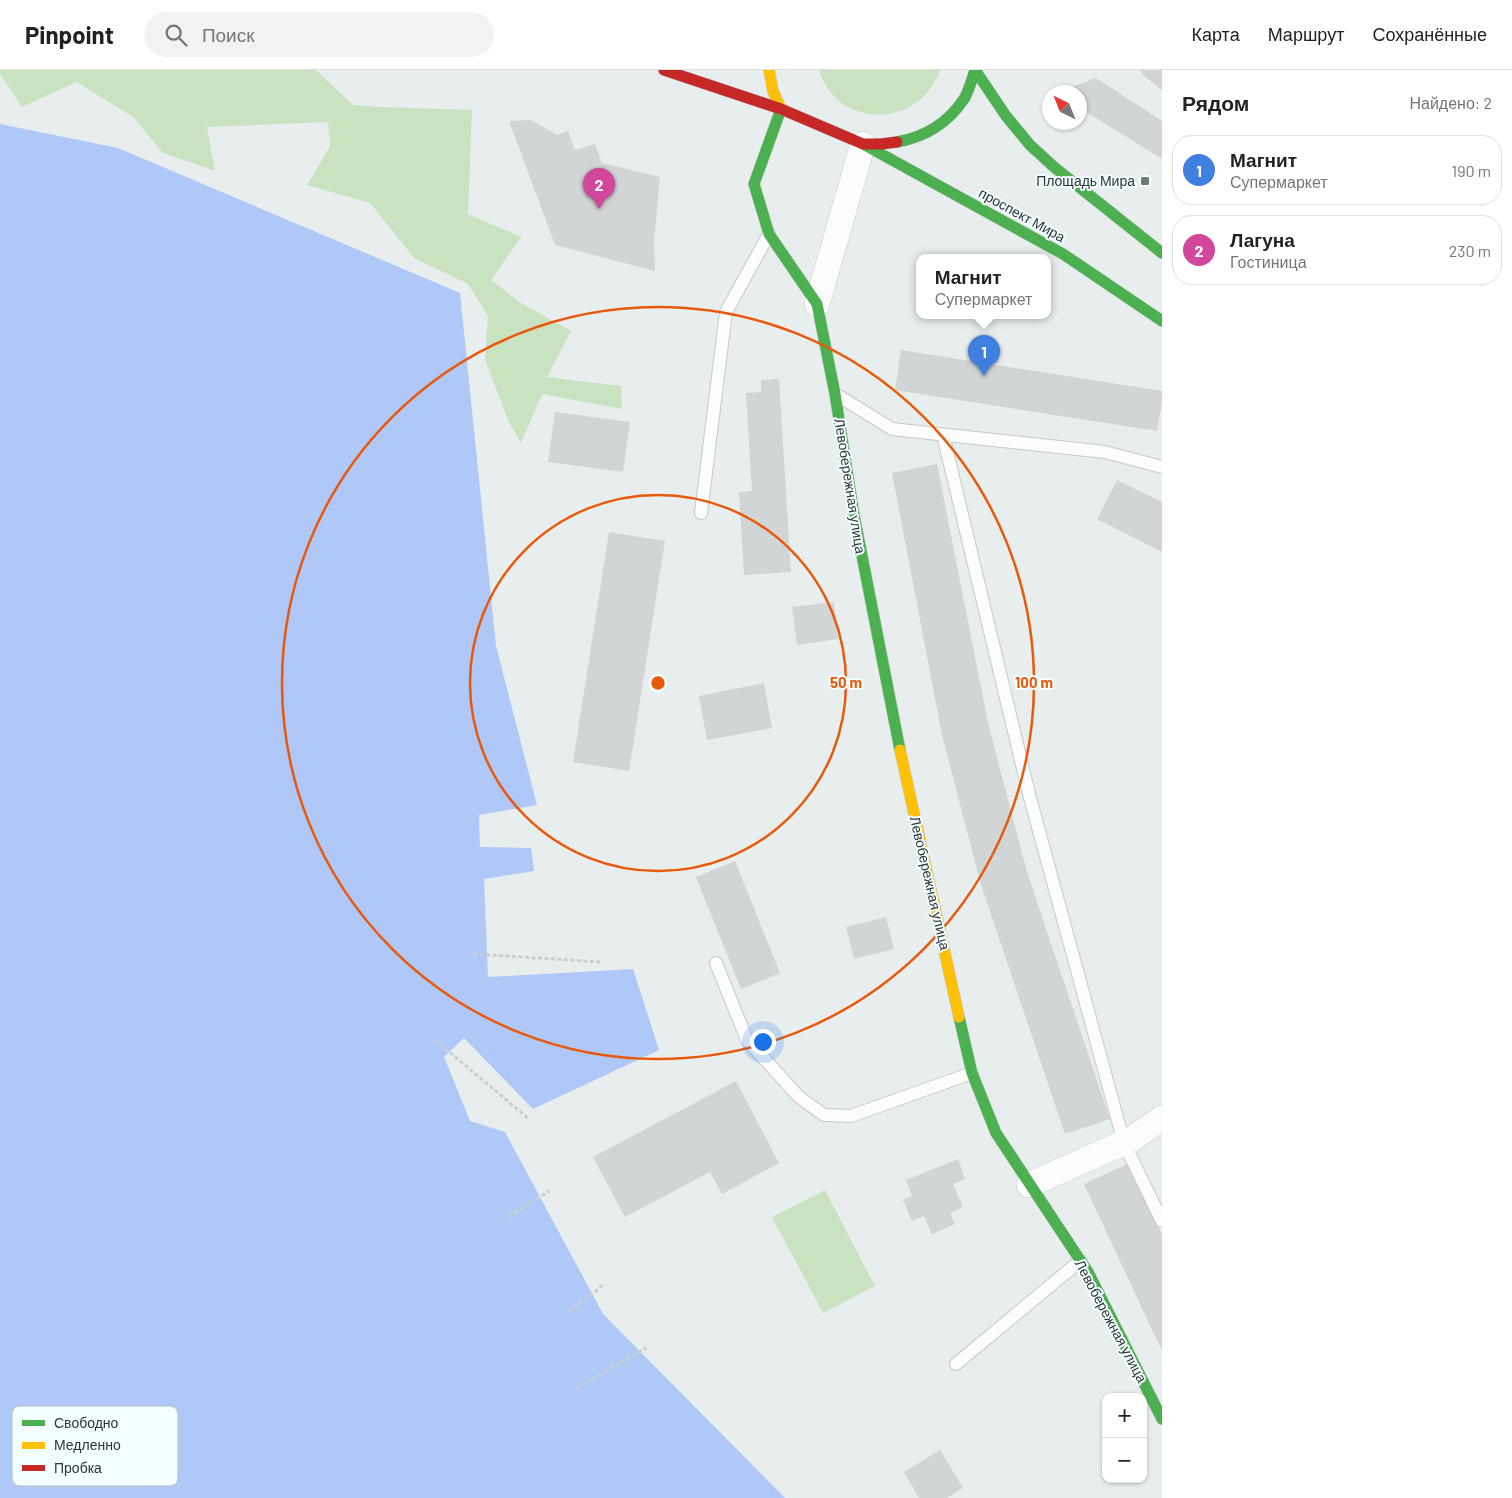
<!DOCTYPE html>
<html lang="ru">
<head>
<meta charset="utf-8">
<style>
  :root { --surface:#fff; --page:#f2f2f2; --text:#222; --muted:#767676; --line:#e0e0e0; --accent:#707575 }
  body { margin:0; font-family:Barlow,sans-serif; background:var(--page); color:var(--text) }
  .controls { position:absolute; right:15px; bottom:15px; display:grid; overflow:hidden; border-radius:10px; box-shadow:0 1px 4px #0004 }
  .controls button { width:45px; height:45px; display:grid; place-items:center; padding:0; border:0; border-bottom:1px solid var(--line); background:var(--surface); color:var(--text); font:25px sans-serif }
  .compass { position:absolute; left:1042px; top:15px; width:45px; height:45px; border-radius:50%; background:var(--surface); box-shadow:0 1px 4px #0004; rotate:317deg }
  .you { position:absolute; left:762px; top:971px; width:18px; height:18px; margin:-12px; border:4px solid #fff; border-radius:50%; background:#1a73e8; box-shadow:0 0 0 8px #1a73e833 }
  .badge { display:grid; place-items:center; width:32px; height:32px; border-radius:50%; background:var(--accent); color:#fff; font-size:16px; font-weight:700 }
  .pin { position:absolute; translate:-50% -41px; filter:drop-shadow(0 1px 2px #0008) }
  .pin::after { content:''; position:absolute; top:26px; width:18px; height:15px; background:inherit; clip-path:polygon(0 0,100% 0,50% 100%) }
  .popup { position:absolute; left:916px; top:184px; width:135px; height:65px; box-sizing:border-box; display:grid; place-content:center; border-radius:10px; background:var(--surface); filter:drop-shadow(0 1px 4px #0005); font-size:16px; white-space:nowrap; color:var(--muted) }
  .popup b { font-size:19px; color:var(--text) }
  .popup::after { content:''; position:absolute; left:50%; top:100%; margin-left:-10px; border:10px solid transparent; border-top-color:var(--surface) }
  .list { margin:0; padding:0; list-style:none }
  h2 { display:flex; justify-content:space-between; align-items:center; height:65px; margin:0; padding:0 20px; font-size:21px }
  h2 small { font-size:16px; font-weight:400; color:var(--muted) }
  .list li { display:grid; grid-template-columns:32px 1fr auto; gap:15px; align-items:center; box-sizing:border-box; height:70px; margin:0 10px 10px; padding:0 10px; border:1px solid var(--line); border-radius:20px }
  .list b { display:block; font-size:19px; white-space:nowrap }
  .list p { margin:0; font-size:16px; white-space:nowrap; color:var(--muted) }
  .list em { font-size:16px; font-style:normal; color:var(--muted) }
  .icon { flex:none; width:28px; height:28px; fill:none; stroke:currentColor; stroke-width:2; stroke-linecap:round; stroke-linejoin:round }
  .map { position:relative; flex:none; width:1162px; height:1428px; overflow:hidden }
  header { display:flex; align-items:center; gap:30px; box-sizing:border-box; height:70px; padding:0 25px; background:var(--surface); border-bottom:1px solid var(--line) }
  header strong { font-size:24px }
  nav { display:flex; gap:28px; margin-inline-start:auto; font-size:18px }
  .search { width:350px; height:45px; background:var(--page); display:flex; align-items:center; gap:12px; box-sizing:border-box; padding:0 18px; border-radius:28px; color:var(--muted); font-size:19px }
  main { display:flex }
  aside { flex:1; background:var(--surface) }
  .map>svg:first-child { display:block }
  .green { fill:#c9e3c1 }
  .water { fill:#afc8f8 }
  .building { fill:#d1d5d6 }
  .lines { fill:none; stroke-linecap:round; stroke-linejoin:round }
  .lane-casing { stroke:#c4c9ca; stroke-width:14 }
  .street-casing { stroke:#c4c9ca; stroke-width:26 }
  .fast-casing { stroke:#c4c9ca; stroke-width:12 }
  .slow-casing { stroke:#c4c9ca; stroke-width:12 }
  .jam-casing { stroke:#c4c9ca; stroke-width:12 }
  .path { stroke:#cbcece; stroke-width:3; stroke-dasharray:4 2.5; stroke-linecap:butt }
  .lane { stroke:#fcfcfc; stroke-width:12 }
  .street { stroke:#fcfcfc; stroke-width:25 }
  .fast { stroke:#4caf50; stroke-width:11 }
  .slow { stroke:#ffc107; stroke-width:11 }
  .jam { stroke:#c62828; stroke-width:11 }
  .ring { fill:none; stroke:#e8590c; stroke-width:2.5 }
  .poi-dot { fill:#707575; stroke:#f2feff; stroke-width:2 }
  .labels { text-anchor:middle; stroke-width:4; stroke-linejoin:round; paint-order:stroke }
  .poi-label { font-size:14px; fill:#2f3434; stroke:#f2feff; text-anchor:end }
  .street-label { font-size:14px; fill:#2f3434; stroke:#f2feff }
  .key { fill:#f2feff; stroke:#b8c1c2; stroke-width:1 }
  .key-label { font-size:14px; fill:#2f3434 }
  .centre { fill:#e8590c; stroke:#f2feff; stroke-width:2.5 }
  .ring-label { font-size:15px; text-anchor:middle; font-weight:bold; fill:#e8590c; stroke:#f2feff; stroke-width:4; stroke-linejoin:round; paint-order:stroke }
</style>
</head>
<body>
<header>
<strong>Pinpoint</strong>
<div class="search"><svg class="icon" aria-label="search" viewBox="0 0 24 24"><circle cx="10" cy="10" r="6"/><path d="M15 15l6 6"/></svg>Поиск</div>
<nav><a>Карта</a><a>Маршрут</a><a>Сохранённые</a></nav>
</header>
<main>
<div class="map">
<svg width="1162" height="1428" viewBox="0 0 1162 1428">
  <rect width="100%" height="100%" fill="#e8eeee"/>
  <!-- green -->
  <path class="green" d="M 0,0 L 316,0 L 353,35 L 380,37 L 472,40 L 468,144 L 521,167 L 491,210 L 521,233 L 571,261 L 547,307 L 621,316 L 622,339 L 542,324 L 521,373 L 509,352 L 485,290 L 488,246 L 468,214 L 414,188 L 370,133 L 307,115 L 330,76 L 328,52 L 207,57 L 215,101 L 163,83 L 133,47 L 77,12 L 22,37 L 0,4 Z
    M 819,0 L 940,0 C 920,59 837,60 819,0 Z
    M 825,1120 L 875,1216 L 823,1243 L 772,1147 Z"/>
  <!-- water -->
  <path class="water" d="M 0,54 L 118,78 L 460,223 L 496,576 L 537,735 L 479,745 L 480,777 L 531,778 L 534,801 L 484,809 L 488,907 L 633,899 L 659,980 L 533,1039 L 464,968 L 444,987 L 470,1051 L 505,1062 L 603,1244 L 785,1428 L 0,1428 Z"/>
  <!-- building -->
  <path class="building" d="M 1140,0 L 1162,0 L 1162,20 L 1144,6 Z
    M 1096,8 L 1162,51 L 1162,89 L 1080,38 L 1080,22 L 1074,22 L 1072,17 Z
    M 531,50 L 557,65 L 568,61 L 575,80 L 595,74 L 602,93 L 660,107 L 654,171 L 655,201 L 555,175 L 509,51 Z
    M 901,280 L 1162,321 L 1162,332 L 1157,361 L 895,320 Z
    M 779,309 L 791,502 L 744,505 L 739,422 L 752,421 L 746,323 L 761,322 L 761,310 Z
    M 555,342 L 630,352 L 623,402 L 548,392 Z
    M 937,394 L 988,653 L 1027,802 L 1110,1049 L 1065,1064 L 981,815 L 942,665 L 892,403 Z
    M 1117,410 L 1162,432 L 1162,482 L 1097,449 Z
    M 609,462 L 665,471 L 629,701 L 573,692 Z
    M 834,532 L 838,569 L 797,575 L 792,537 Z
    M 764,613 L 772,658 L 707,670 L 699,626 Z
    M 735,791 L 780,903 L 741,919 L 696,807 Z
    M 886,847 L 894,879 L 854,889 L 846,857 Z
    M 736,1011 L 779,1093 L 722,1124 L 710,1102 L 625,1147 L 593,1087 Z
    M 958,1089 L 965,1109 L 953,1114 L 963,1137 L 950,1143 L 955,1154 L 932,1164 L 924,1146 L 912,1151 L 903,1130 L 912,1126 L 906,1110 Z
    M 1129,1093 L 1162,1164 L 1162,1281 L 1084,1114 Z
    M 940,1380 L 963,1418 L 947,1428 L 919,1428 L 904,1402 Z"/>
  <g class="lines">
    <defs>
      <path id="lane" d="M 837,325 L 892,359 L 1105,382 L 1162,397
        M 943,365 L 1029,724 L 1124,1073 L 1162,1151
        M 701,443 L 726,242 L 769,164
        M 716,893 L 747,970 L 799,1027 L 824,1045 L 851,1046 L 972,1003
        M 956,1294 L 1080,1191"/>
      <path id="street" d="M 817,234 L 863,74
        M 1029,1115 L 1132,1069 L 1162,1048"/>
      <path id="fast" d="M 975,0 L 1006,46 L 1030,75 L 1054,97 L 1162,183
        M 781,39 L 754,114 L 769,164 L 817,234 L 835,324 L 854,445 L 900,680
        M 897,72 C 925,67 948,53 964,29 C 969,21 972,9 975,0
        M 863,74 L 1063,184 L 1162,251
        M 959,947 L 972,1003 L 996,1063 L 1088,1202 L 1162,1349"/>
      <path id="slow" d="M 769,0 L 773,21 L 781,39
        M 900,680 L 959,947"/>
      <path id="jam" d="M 664,0 L 781,39 L 863,74 L 881,74 L 897,72"/>
    </defs>
    <!-- lane casing -->
    <use href="#lane" class="lane-casing"/>
    <!-- street casing -->
    <use href="#street" class="street-casing"/>
    <!-- fast casing -->
    <use href="#fast" class="fast-casing"/>
    <!-- slow casing -->
    <use href="#slow" class="slow-casing"/>
    <!-- jam casing -->
    <use href="#jam" class="jam-casing"/>
    <!-- path -->
    <path class="path" d="M 473,884 L 601,892
      M 435,970 L 529,1049
      M 509,1147 L 549,1121
      M 569,1242 L 603,1215
      M 576,1318 L 646,1278"/>
    <!-- lane -->
    <use href="#lane" class="lane"/>
    <!-- street -->
    <use href="#street" class="street"/>
    <!-- fast -->
    <use href="#fast" class="fast"/>
    <!-- slow -->
    <use href="#slow" class="slow"/>
    <!-- jam -->
    <use href="#jam" class="jam"/>
  </g>
  <!-- distance rings -->
  <g class="ring">
    <circle cx="658" cy="613" r="188"/>
    <circle cx="658" cy="613" r="376"/>
  </g>
  <!-- markers -->
  <rect class="poi-dot" x="1140" y="106" width="10" height="10" rx="2.5"/>
  <g class="labels">
    <!-- poi labels -->
    <g class="poi-label">
      <text x="1135" y="116">Площадь Мира</text>
    </g>
    <!-- street labels -->
    <g class="street-label">
      <text transform="translate(1022 145) rotate(29)" y="5">проспект Мира</text>
      <text transform="translate(850 416) rotate(81)" y="5">Левобережная улица</text>
      <text transform="translate(930 813) rotate(77)" y="5">Левобережная улица</text>
      <text transform="translate(1111 1251) rotate(62)" y="5">Левобережная улица</text>
    </g>
  </g>
  <!-- legend -->
  <rect x="12" y="1336" width="166" height="80" rx="8" class="key"/>
  <rect x="22" y="1350" width="23" height="6" fill="#4caf50"/>
  <rect x="22" y="1372" width="23" height="7" fill="#ffc107"/>
  <rect x="22" y="1395" width="23" height="6" fill="#c62828"/>
  <g class="key-label">
    <text x="54" y="1358">Свободно</text>
    <text x="54" y="1380">Медленно</text>
    <text x="54" y="1403">Пробка</text>
  </g>
  <circle cx="658" cy="613" r="8" class="centre"/>
  <g class="ring-label">
    <text x="846" y="618">50 m</text>
    <text x="1034" y="618">100 m</text>
  </g>
</svg>
<div class="controls">
<button>+</button>
<button>−</button>
</div>
<svg class="compass" viewBox="-18 -18 36 36"><path d="M0-13l5 13h-10z" fill="#e53935"/><path d="M0 13l5-13h-10z" fill="#767676"/></svg>
<div class="you"></div>
<div class="pin badge" style="left:984px;top:306px;background:#3f7fe0">1</div>
<div class="popup"><b>Магнит</b>Супермаркет</div>
<div class="pin badge" style="left:599px;top:139px;background:#d1479c">2</div>
</div>
<aside>
<h2>Рядом<small>Найдено: 2</small></h2>
<ul class="list">
<li><span class="badge" style="background:#3f7fe0">1</span><div><b>Магнит</b><p>Супермаркет</p></div><em>190 m</em></li>
<li><span class="badge" style="background:#d1479c">2</span><div><b>Лагуна</b><p>Гостиница</p></div><em>230 m</em></li>
</ul>
</aside>
</main>
</body>
</html>
